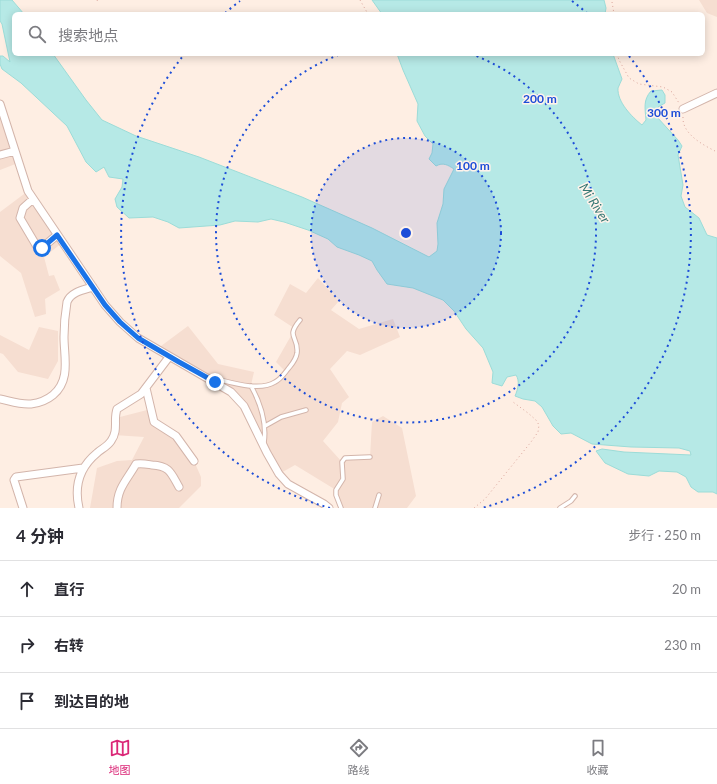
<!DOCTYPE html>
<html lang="zh">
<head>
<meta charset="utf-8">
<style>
  :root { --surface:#fff; --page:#f2f2f3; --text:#2b2b33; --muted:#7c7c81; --line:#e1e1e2; --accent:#db2777 }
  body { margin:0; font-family:Lato,"Noto Sans SC",sans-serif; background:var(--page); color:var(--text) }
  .stop { position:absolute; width:12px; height:12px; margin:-9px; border:3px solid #1a73e8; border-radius:50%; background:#fff }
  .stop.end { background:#1a73e8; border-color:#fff; box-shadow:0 1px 4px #0008 }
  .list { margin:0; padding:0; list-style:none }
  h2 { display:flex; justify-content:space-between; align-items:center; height:52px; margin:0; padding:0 16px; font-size:17px }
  h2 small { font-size:13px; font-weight:400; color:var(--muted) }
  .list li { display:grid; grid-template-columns:26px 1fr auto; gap:12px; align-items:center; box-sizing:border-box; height:56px; padding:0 16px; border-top:1px solid var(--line) }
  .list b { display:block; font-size:15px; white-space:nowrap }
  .list em { font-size:13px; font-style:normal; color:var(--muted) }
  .icon { flex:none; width:22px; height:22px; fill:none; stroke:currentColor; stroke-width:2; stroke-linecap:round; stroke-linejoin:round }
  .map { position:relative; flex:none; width:717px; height:508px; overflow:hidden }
  .search { position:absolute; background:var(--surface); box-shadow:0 2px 10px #0003; left:12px; right:12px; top:12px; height:44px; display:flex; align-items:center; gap:10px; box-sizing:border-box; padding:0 14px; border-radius:6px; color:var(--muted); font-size:15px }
  .sheet { height:220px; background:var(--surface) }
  nav { display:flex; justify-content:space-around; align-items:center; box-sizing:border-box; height:56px; border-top:1px solid var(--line); background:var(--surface); font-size:11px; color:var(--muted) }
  nav a { display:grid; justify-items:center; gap:2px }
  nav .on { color:var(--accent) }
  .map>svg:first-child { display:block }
  .residential { fill:#f6ded1 }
  .water { fill:#b6e9e6; stroke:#9cdcd8 }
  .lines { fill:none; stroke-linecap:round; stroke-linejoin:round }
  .service-casing { stroke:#d3b5ab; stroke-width:5.5 }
  .minor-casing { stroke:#d3b5ab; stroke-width:9 }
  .path { stroke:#dba69c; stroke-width:1; stroke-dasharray:1 3; stroke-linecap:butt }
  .service { stroke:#fff; stroke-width:3.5 }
  .minor { stroke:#fff; stroke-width:7 }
  .route { stroke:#1a73e8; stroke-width:5 }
  .ring { fill:none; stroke:#1d4ed8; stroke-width:2; stroke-dasharray:2 4 }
  .labels { text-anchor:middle; stroke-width:3; stroke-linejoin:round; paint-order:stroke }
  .water-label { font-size:13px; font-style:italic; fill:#377874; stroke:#fff3eb }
  .centre { fill:#1d4ed8; stroke:#fff3eb; stroke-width:2 }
  .ring-label { font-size:12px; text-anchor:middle; font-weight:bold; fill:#1d4ed8; stroke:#fff3eb; stroke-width:3; stroke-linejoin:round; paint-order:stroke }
</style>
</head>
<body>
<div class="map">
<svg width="717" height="508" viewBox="0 0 717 508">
  <rect width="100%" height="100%" fill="#feeee3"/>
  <!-- residential -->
  <path class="residential" d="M 699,0 L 717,0 L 717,17 L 707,13 Z
    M 0,104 L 18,163 L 0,170 Z
    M 28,191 L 62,243 L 44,257 L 49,276 L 54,275 L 60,290 L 45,299 L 46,314 L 35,317 L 21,273 L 0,256 L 0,212 Z
    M 318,278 L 339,301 L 331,310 L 359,329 L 393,319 L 400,337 L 360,355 L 347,351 L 330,369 L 349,397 L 342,403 L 338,422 L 323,441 L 342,462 L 343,460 L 370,457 L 372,422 L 383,416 L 402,428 L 416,496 L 407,508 L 341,508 L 336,490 L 295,465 L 279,474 L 256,430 L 231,392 L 157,349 L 188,326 L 218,364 L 254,372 L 251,385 L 273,383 L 286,372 L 276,362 L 292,334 L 294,328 L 274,315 L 290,284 L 306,293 Z
    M 39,327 L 58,331 L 58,361 L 48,379 L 18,372 L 3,354 L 0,353 L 0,335 L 29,350 Z
    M 151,409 L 154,422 L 171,432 L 194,461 L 201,477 L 201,486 L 179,508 L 90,508 L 97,468 L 117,461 L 132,460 L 144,437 L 114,435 L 116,418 Z"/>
  <!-- water -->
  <path class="water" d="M 0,0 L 12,0 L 24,14 L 14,14 L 14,54 L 53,54 L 86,100 L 102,120 L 136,136 L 199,157 L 302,197 L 372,228 L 429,257 L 437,251 L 438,244 L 437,223 L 443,204 L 444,189 L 454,169 C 448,165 443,162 436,166 L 429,159 L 432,153 L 433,144 L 425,136 L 417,121 L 418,104 L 403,70 L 397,54 L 613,54 L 622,79 C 621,82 619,85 618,88 C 617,102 632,117 642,125 L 646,120 C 645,108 643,100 651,91 L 662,90 L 665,95 L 665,103 L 658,107 L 657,117 L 678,140 L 682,146 L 678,155 L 683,185 L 681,196 L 685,207 L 699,218 L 707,235 L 717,238 L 717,494 L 713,492 L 698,492 L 691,487 L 686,477 L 677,472 L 659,471 L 649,476 L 628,474 L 605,463 L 596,451 L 602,449 L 624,452 L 691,455 L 690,451 L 679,448 L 631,447 L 592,444 L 571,433 L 561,434 L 553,426 L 542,407 L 535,401 L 523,399 L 515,396 C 518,389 520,381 516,375 L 507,377 L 502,386 L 492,383 L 493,372 L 483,348 L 466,329 L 454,311 L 443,300 L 413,288 L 387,284 L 377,270 L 372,261 L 359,255 L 337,247 L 328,239 L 308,230 L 284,222 L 271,219 L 258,222 L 235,221 L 220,225 L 179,228 L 168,222 L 153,217 L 129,218 L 117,207 L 115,199 L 122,187 L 123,179 L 109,177 L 104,167 L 96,172 L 86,162 L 67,126 L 21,83 L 2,69 L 0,64 L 0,56 L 3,56 L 10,62 L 2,24 L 0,21 Z
    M 372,0 L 604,0 L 606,8 L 605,14 L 382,14 Z"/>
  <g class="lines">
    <defs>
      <path id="service" d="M 212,378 C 230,382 259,392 275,382 C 281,379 284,374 288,369 C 292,364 296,360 297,353 C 299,336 285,338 300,320
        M 251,386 C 261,404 267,422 264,443
        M 265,426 L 281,417 L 306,410
        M 341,508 L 336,495 L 336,490 L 343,479 L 342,462 L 345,458 L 370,457
        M 375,508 L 379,495
        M 560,508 L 571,501 L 575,496"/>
      <path id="minor" d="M 0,104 L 28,191 L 105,305 L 120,322 L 138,338 L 231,392 L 244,406 L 267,453 L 279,474 L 288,484 L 324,504 L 329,508
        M 683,109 L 717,93
        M 0,155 L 15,151
        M 33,199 L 23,208 L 20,218 L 36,245 L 39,248 L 42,248 L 57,235
        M 146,388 L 154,422 L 176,436 L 194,461
        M 0,399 C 10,401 20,405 31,404 C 39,403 47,400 53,395 C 71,380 64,357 64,337 C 64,325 65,314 67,302 C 71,292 83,290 93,287
        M 23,508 L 14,480 L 16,477 L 83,468
        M 79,508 C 74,486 80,467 97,453 C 101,449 107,447 111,441 C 119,430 113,420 117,409 L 141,394 L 169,357
        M 117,508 C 117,488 127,480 136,464 C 142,463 146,464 152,465 C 170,466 171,473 179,487"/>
    </defs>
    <!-- service casing -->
    <use href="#service" class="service-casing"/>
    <!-- minor casing -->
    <use href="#minor" class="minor-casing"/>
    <!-- path -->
    <path class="path" d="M 97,0 L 98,2
      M 360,0 L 368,14
      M 612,2 L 614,14
      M 617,54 L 619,60 L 629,78 L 639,84 L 663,87 L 672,92 L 679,103
      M 683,117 C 682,134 703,145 717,152
      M 474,508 L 485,499 L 531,442 L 538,432 L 539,425 L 536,420 L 528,413 L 513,402"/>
    <!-- service -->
    <use href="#service" class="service"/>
    <!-- minor -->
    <use href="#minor" class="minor"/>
  </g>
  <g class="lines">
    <!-- route -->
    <path class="route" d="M 42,248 L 57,235 L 105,305 L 120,322 L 138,338 L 179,362 L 215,382"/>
  </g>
  <!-- distance rings -->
  <circle cx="406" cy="233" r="95" fill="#1d4ed8" fill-opacity=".12"/>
  <g class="ring">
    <circle cx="406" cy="233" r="95"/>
    <path d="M471 54A190 190 0 1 1 341 54"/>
    <path d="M330 508A285 285 0 0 1 183 56M225 13A285 285 0 0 1 240 1M572 1A285 285 0 0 1 587 13M629 56A285 285 0 0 1 482 508"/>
  </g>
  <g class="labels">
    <!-- water labels -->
    <g class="water-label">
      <text transform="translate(595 203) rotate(57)" y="5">Mi River</text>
    </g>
  </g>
  <circle cx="406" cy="233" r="6" class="centre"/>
  <g class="ring-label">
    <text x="540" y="103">200 m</text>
    <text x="664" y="117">300 m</text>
    <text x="473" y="170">100 m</text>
  </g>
</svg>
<div class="stop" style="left:42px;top:248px"></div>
<div class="stop end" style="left:215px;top:382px"></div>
<div class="search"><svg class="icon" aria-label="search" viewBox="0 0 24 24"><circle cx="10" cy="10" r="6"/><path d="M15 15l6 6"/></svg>搜索地点</div>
</div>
<section class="sheet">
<h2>4 分钟<small>步行 · 250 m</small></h2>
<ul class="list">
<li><svg class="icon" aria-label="ahead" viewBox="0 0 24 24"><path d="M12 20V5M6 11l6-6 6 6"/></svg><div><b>直行</b></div><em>20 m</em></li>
<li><svg class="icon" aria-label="right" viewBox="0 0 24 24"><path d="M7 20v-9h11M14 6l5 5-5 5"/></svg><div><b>右转</b></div><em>230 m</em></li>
<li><svg class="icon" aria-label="arrive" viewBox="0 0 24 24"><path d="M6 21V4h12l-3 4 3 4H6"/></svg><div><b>到达目的地</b></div></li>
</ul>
</section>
<nav>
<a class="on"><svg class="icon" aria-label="map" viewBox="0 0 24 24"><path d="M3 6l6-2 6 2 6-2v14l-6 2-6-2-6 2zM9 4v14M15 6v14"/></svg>地图</a>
<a><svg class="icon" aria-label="directions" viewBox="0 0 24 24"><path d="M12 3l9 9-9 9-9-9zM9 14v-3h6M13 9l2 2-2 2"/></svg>路线</a>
<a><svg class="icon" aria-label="saved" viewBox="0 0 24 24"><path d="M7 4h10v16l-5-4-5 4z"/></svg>收藏</a>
</nav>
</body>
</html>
